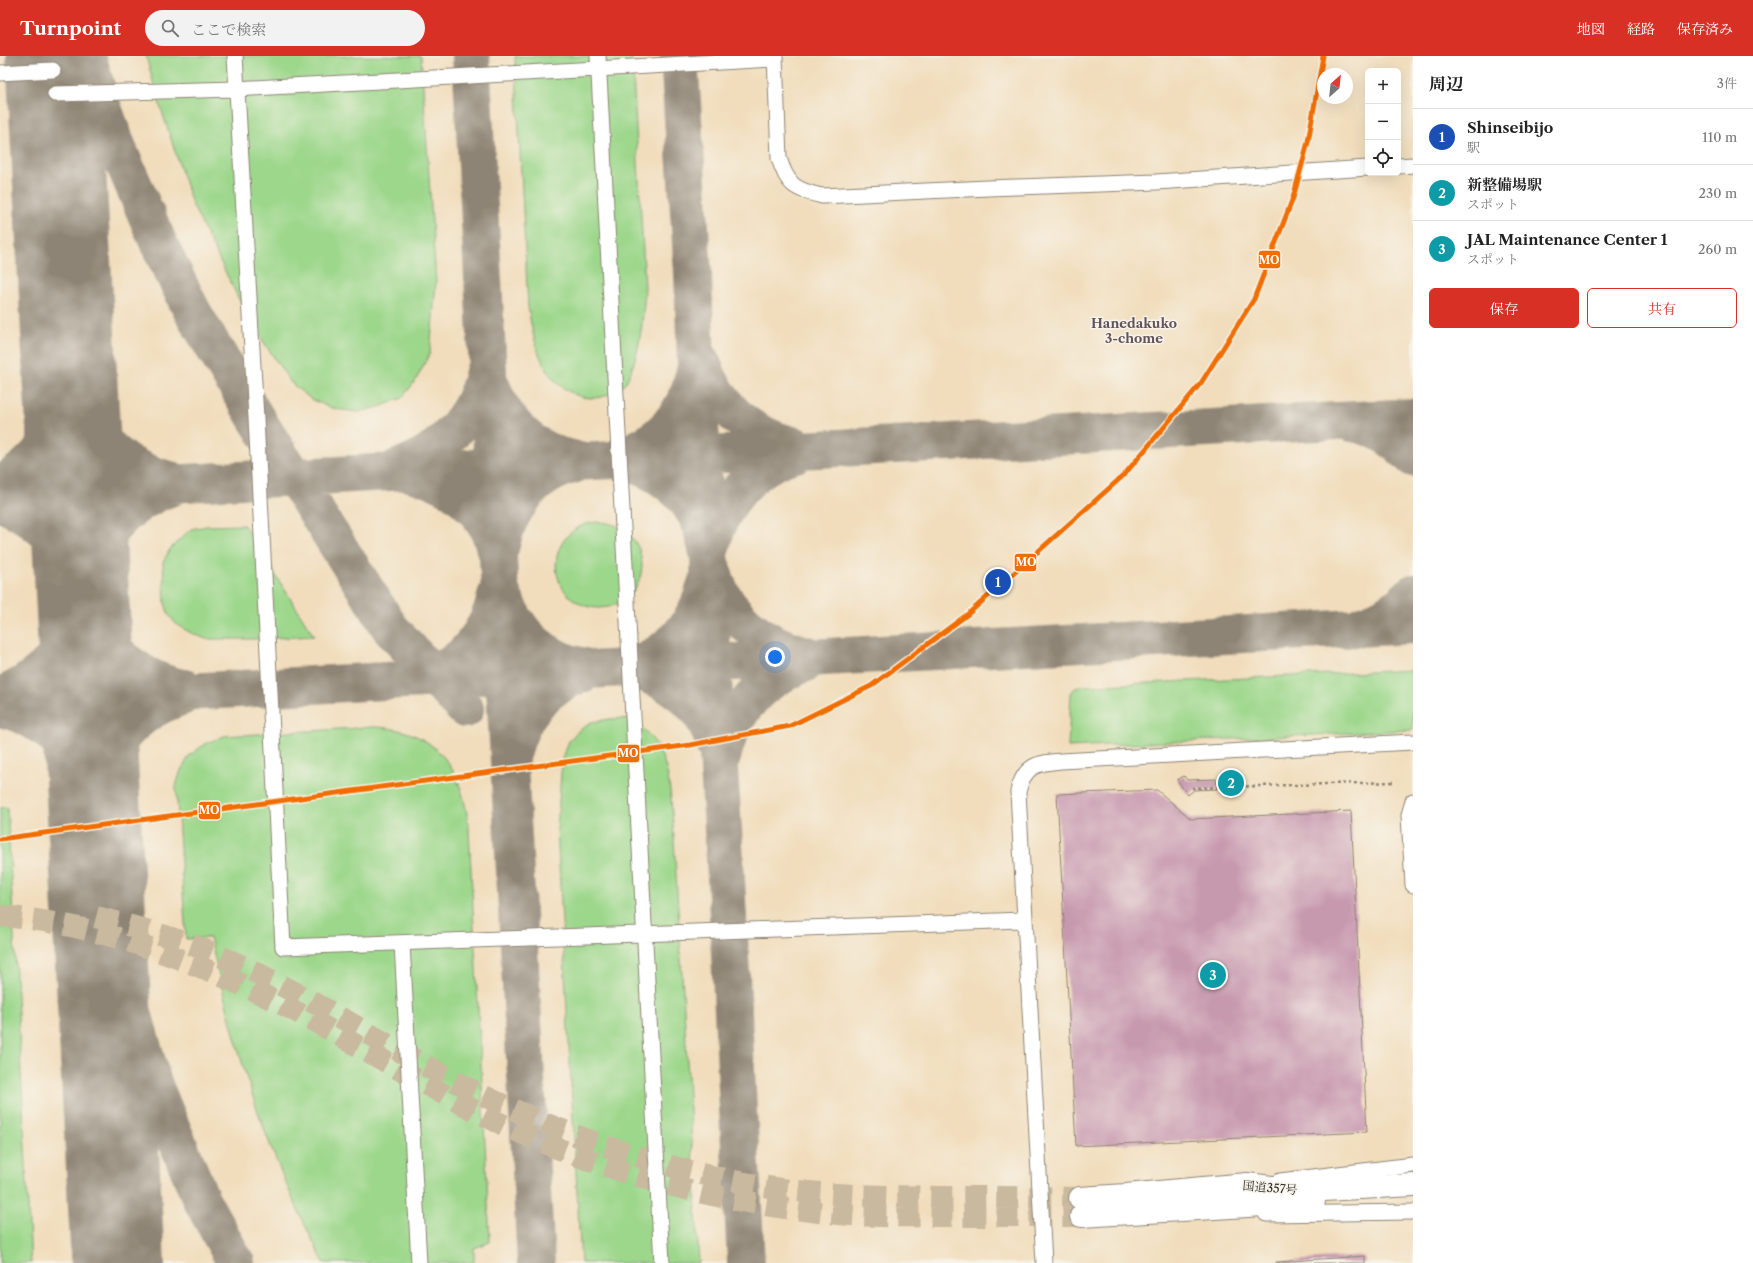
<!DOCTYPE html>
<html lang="ja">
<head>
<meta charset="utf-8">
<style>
  :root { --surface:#fff; --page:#f2f2f2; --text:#222; --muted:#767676; --line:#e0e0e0; --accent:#d93025 }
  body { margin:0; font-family:"Libre Caslon Text","Noto Serif JP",serif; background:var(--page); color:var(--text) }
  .controls { position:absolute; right:12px; top:12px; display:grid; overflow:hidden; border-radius:6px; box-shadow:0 4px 16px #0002 }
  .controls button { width:36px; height:36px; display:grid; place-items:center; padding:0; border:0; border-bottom:1px solid var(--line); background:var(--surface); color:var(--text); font:20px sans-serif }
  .compass { position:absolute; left:1317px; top:12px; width:36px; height:36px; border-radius:50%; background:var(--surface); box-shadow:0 4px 16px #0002; rotate:27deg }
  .you { position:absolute; left:775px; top:601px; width:14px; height:14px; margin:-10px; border:3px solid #fff; border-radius:50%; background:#1a73e8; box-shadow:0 0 0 6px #1a73e833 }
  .badge { display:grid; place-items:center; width:26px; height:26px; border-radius:50%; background:var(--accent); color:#fff; font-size:13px; font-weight:700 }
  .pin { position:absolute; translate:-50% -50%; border:2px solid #fff; box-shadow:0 1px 4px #0006 }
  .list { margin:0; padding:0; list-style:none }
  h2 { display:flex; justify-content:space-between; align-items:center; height:52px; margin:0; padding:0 16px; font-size:17px }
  h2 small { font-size:13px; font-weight:400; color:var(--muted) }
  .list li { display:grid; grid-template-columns:26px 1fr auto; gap:12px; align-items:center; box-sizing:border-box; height:56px; padding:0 16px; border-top:1px solid var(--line) }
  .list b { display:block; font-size:15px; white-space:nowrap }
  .list p { margin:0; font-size:13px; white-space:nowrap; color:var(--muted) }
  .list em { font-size:13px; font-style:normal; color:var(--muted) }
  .actions { display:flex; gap:8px; padding:12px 16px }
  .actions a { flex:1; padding:9px 0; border:1px solid var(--accent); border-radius:6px; text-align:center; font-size:14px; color:var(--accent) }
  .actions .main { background:var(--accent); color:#fff }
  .icon { flex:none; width:22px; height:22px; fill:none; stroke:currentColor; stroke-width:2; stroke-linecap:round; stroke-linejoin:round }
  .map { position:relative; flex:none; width:1413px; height:1207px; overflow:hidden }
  header { display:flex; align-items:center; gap:24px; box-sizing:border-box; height:56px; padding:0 20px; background:var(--accent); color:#fff }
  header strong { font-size:19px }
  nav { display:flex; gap:22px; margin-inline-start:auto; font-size:14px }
  .search { width:280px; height:36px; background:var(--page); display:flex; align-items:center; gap:10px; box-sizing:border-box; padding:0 14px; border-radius:22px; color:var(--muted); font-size:15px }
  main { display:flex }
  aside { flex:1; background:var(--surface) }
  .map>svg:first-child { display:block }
  .green { fill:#9cd78b; stroke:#64815b }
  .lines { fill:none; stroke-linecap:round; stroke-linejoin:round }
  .taxiway { stroke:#8e8474; stroke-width:38 }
  .runway { stroke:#8e8474; stroke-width:94 }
  .building { fill:#c799af }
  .highway-tunnel { stroke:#c9b99f; stroke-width:22; stroke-dasharray:22 11; stroke-linecap:butt }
  .minor-casing { stroke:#8e8474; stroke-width:17 }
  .highway-casing { stroke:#8e8474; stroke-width:24 }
  .path { stroke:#8e8474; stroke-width:2.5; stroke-dasharray:3 3; stroke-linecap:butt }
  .minor { stroke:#fff; stroke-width:15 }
  .highway { stroke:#fff; stroke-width:22 }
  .metro-1-casing { stroke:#f7f3e8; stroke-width:8 }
  .metro-1 { stroke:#f16d00; stroke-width:5 }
  .labels { text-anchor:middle; stroke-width:3; stroke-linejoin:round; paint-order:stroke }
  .street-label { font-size:12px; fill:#2b2b2b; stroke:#f7f3e8 }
  .neighbourhood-label { font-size:13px; font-weight:bold; fill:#625259; stroke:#f7f3e8 }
  .line-badge { stroke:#f7f3e8; stroke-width:1.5 }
  .badge-label { font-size:11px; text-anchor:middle; font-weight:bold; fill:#fff }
</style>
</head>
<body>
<header>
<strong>Turnpoint</strong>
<div class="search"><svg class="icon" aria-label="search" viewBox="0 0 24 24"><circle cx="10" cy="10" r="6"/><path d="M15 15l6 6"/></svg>ここで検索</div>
<nav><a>地図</a><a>経路</a><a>保存済み</a></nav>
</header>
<main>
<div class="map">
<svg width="1413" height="1207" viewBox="0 0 1413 1207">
  <rect width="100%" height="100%" fill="#f7f3e8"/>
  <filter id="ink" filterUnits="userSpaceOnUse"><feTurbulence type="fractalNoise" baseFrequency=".025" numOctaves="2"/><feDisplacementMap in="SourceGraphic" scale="8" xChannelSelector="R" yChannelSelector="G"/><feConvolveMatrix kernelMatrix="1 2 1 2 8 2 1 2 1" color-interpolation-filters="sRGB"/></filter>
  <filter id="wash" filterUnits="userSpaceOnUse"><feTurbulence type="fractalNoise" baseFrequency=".012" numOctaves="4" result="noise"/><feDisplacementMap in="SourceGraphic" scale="16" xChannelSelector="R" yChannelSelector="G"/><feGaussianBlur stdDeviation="0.9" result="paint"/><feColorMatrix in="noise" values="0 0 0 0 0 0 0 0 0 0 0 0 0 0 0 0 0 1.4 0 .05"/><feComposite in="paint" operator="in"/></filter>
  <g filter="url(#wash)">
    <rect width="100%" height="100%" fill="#f1ddbc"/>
    <!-- green -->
    <path class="green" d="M 146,0 L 421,0 L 436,226 L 430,297 L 416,324 L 402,342 L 382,350 L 359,356 L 335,353 L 312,344 L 291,327 L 249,264 L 192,148 L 158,43 Z
      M 515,0 L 632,0 L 645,231 C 643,262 641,297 626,326 C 621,334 609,339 601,341 C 593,343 582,342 574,338 C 540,323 534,285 528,251 Z
      M556 509a43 43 0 1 1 86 0a43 43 0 1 1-86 0Z
      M 244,469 L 314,580 L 257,583 L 206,583 L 191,577 L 177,569 L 169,559 L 165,548 L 163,506 L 170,493 L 191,473 L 207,470 Z
      M 1413,614 L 1413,674 L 1068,691 L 1071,637 L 1075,632 L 1084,630 Z
      M 610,663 C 615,663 621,662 626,663 C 632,665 638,669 642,672 C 670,696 670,734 673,767 L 699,1207 L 581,1207 L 557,774 L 561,717 L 563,702 L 569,685 L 576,677 L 591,666 Z
      M 374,671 C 439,673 464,716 469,775 L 490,1186 L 474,1192 L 474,1207 L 324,1207 C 295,1151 269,1092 250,1032 C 234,983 222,932 210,882 L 186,883 L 176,730 L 181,714 L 190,699 L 205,688 L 224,680 Z
      M 7,751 L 8,766 L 31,1207 L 0,1207 L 0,752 Z"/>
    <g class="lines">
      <!-- taxiway -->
      <path class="taxiway" d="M 87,0 L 100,44 L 120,98 L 159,188 L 192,255 L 256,362 L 391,573 L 465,653
        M 471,0 L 536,1207
        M 679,0 L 693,219 L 696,310 L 709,504 L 712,608 L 725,803 L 746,1207
        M 701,305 C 719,351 747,379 796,390
        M 491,329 C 504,366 533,396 573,403
        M 71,331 C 86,377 122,414 171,424
        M 1352,367 C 1377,371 1396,384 1413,402
        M 621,400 C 659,387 686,359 694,318
        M 621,406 C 656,411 691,439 702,473 C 708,494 711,517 721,537 C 739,570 772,591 807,599
        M 397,412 C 441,397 474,362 484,316
        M 413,418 C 451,425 485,454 495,492
        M 0,427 C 38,410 62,371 71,331
        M 0,437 L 1413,361
        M 0,447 C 27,456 60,484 73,510 C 81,524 82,541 88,556 C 105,594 143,626 185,632
        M 711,491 C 720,449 753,408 796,398
        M 500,492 C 508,453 533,420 573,409
        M 502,537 C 516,576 543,603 584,611
        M 1362,569 C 1383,563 1399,552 1413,537
        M 633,609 C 671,598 697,566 706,528
        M 632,614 C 670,623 705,649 714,688
        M 423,621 C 463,611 489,575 497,537
        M 0,640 C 31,628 60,603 74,572 C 81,554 82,534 88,516 C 101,475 132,445 172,431
        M 181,641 C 126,659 91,708 94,766 L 123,922 L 153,1027 L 201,1143 L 236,1207
        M 0,646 L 1413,569
        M 0,652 C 52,664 78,700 93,749
        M 512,698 C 522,657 544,631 584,617
        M 722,701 C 733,653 761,624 806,607"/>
      <!-- runway -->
      <path class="runway" d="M 53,0 L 118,1207"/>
    </g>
    <g id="blocks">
      <!-- building -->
      <path class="building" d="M 1184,720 L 1187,724 L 1216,723 L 1217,733 L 1194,734 L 1188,739 L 1177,724 Z
        M 1242,723 L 1243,734 L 1221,736 L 1220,724 Z
        M 1157,734 L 1191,763 L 1351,755 L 1367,1076 L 1076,1090 L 1057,738 Z
        M 1365,1200 L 1365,1207 L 1276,1207 L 1276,1206 Z"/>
    </g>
  </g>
  <g filter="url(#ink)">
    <use href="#blocks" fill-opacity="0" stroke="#8e8474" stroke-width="1"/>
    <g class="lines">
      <!-- highway-tunnel -->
      <path class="highway-tunnel" d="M 0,860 C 100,867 204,908 293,954 C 374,997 451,1047 535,1083 C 636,1126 743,1151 852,1159 C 884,1161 917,1160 949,1160 C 993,1160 1037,1160 1081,1160
        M 96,861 C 138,871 180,883 220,900 C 320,943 409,1007 508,1051 C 600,1093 698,1123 798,1135 C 845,1140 892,1140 939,1141 C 986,1141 1033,1141 1080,1142"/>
      <defs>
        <path id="minor" d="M 235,0 L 256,362 L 283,891 L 1025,864
          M 598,0 L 662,1207
          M 775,0 L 779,102 C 787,129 795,134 822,140 L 988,132 L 1156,126 L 1368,112
          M 0,17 L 53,14
          M 55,38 L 236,33 L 775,3
          M 1398,110 L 1413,109
          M 1413,745 L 1409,759 L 1413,829
          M 402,887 L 419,1207
          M 1280,1125 L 1413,1109
          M 1266,1158 L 1413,1156
          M 1044,1207 L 1018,736 C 1024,709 1037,707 1061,705 L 1413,686"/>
        <path id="highway" d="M 1080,1142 L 1126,1139 L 1247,1128 L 1306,1135 L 1413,1129
          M 1081,1160 L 1314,1146"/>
      </defs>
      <!-- minor casing -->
      <use href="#minor" class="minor-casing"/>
      <!-- highway casing -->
      <use href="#highway" class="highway-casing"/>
      <!-- path -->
      <path class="path" d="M 1192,732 L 1395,726"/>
      <!-- minor -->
      <use href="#minor" class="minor"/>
      <!-- highway -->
      <use href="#highway" class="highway"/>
      <defs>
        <path id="metro-1" d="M 0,783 L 690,689 L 790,670 L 871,630 L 968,558 L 1124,419 L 1201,327 L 1254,243 L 1293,142 L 1308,86 L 1323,0"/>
      </defs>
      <!-- metro-1 casing -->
      <use href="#metro-1" class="metro-1-casing"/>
      <!-- metro-1 -->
      <use href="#metro-1" class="metro-1"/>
    </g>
  </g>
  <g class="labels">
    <!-- street labels -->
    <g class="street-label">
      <text transform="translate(1270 1132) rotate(5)" y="4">国道357号</text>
    </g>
    <!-- neighbourhood labels -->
    <g class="neighbourhood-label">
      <text x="1134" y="272">Hanedakuko<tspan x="1134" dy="15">3-chome</tspan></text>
    </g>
  </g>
  <g class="line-badge">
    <rect x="1258" y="194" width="23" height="19" rx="4" fill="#f16d00"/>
    <rect x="1014" y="497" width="23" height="19" rx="4" fill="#f16d00"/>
    <rect x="617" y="688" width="23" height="19" rx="4" fill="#f16d00"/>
    <rect x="198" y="745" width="23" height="19" rx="4" fill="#f16d00"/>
  </g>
  <g class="badge-label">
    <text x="1269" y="208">MO</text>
    <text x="1026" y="510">MO</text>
    <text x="628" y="701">MO</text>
    <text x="209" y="758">MO</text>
  </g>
</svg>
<div class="controls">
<button>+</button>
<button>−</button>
<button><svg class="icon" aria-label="locate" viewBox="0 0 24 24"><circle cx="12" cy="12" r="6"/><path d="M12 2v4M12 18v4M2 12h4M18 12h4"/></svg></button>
</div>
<svg class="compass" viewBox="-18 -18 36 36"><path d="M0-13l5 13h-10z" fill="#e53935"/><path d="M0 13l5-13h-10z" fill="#767676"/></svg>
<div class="you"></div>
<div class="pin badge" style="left:998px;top:526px;background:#1a4fb4">1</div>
<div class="pin badge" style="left:1231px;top:727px;background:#0f9aa8">2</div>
<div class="pin badge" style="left:1213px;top:919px;background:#0f9aa8">3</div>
</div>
<aside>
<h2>周辺<small>3件</small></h2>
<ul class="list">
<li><span class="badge" style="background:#1a4fb4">1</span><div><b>Shinseibijo</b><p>駅</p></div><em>110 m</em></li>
<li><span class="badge" style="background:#0f9aa8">2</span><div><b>新整備場駅</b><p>スポット</p></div><em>230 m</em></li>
<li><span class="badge" style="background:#0f9aa8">3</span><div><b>JAL Maintenance Center 1</b><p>スポット</p></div><em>260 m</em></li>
</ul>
<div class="actions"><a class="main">保存</a><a>共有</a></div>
</aside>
</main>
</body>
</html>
